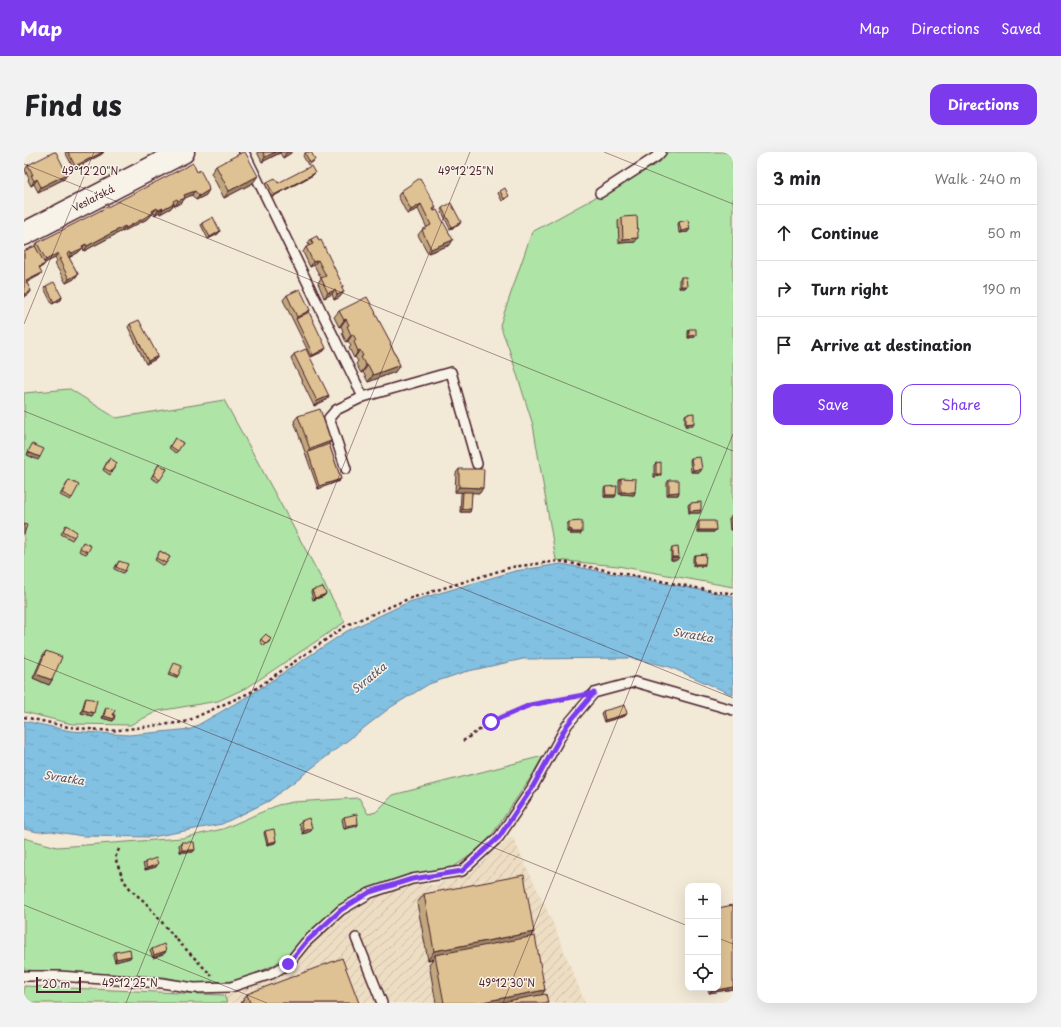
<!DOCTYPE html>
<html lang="en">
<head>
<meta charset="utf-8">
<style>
  :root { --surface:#fff; --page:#f2f2f2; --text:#202124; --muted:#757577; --line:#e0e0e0; --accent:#7c3aed }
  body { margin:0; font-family:"Playpen Sans",sans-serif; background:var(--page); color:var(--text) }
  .controls { position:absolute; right:12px; bottom:12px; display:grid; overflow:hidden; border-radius:8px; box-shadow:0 4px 16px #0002 }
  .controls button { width:36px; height:36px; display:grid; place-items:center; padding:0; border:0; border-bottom:1px solid var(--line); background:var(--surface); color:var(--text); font:20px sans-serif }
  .scale { position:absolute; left:12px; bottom:10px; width:45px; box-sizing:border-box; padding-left:4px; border:2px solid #4a1f2b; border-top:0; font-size:11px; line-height:14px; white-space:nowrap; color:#4a1f2b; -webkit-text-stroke:3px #f7f3e8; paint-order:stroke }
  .stop { position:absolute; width:12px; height:12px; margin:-9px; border:3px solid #7c3aed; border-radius:50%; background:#fff }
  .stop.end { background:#7c3aed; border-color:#fff; box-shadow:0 1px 4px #0008 }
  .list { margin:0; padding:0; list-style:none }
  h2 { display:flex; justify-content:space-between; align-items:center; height:52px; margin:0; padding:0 16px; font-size:17px }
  h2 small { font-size:13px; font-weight:400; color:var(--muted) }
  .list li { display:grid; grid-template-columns:26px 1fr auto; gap:12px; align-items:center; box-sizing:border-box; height:56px; padding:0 16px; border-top:1px solid var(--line) }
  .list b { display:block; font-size:15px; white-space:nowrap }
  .list em { font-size:13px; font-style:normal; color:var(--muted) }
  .actions { display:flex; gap:8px; padding:12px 16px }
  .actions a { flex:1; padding:9px 0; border:1px solid var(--accent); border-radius:12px; text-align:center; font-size:14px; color:var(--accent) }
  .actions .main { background:var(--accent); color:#fff }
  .icon { flex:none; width:22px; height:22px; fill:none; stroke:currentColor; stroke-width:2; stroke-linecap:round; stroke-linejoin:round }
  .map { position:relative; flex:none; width:709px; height:851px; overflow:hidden; border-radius:12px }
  header { display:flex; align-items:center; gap:24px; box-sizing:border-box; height:56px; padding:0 20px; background:var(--accent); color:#fff }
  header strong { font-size:19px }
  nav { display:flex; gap:22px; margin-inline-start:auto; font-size:14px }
  .intro { display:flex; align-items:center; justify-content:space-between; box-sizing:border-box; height:96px; padding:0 24px }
  h1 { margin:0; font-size:28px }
  .button { padding:10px 18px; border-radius:12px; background:var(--accent); color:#fff; font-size:14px; font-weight:700 }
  main { display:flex; gap:24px; padding:0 24px }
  aside { flex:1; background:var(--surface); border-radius:12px; box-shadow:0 4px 16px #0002 }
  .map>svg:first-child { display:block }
  .industrial { fill:url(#industrial-furrows) }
  .green { fill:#aee4a6; stroke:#7c8268 }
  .water { fill:url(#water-ripples); stroke:#6c8099 }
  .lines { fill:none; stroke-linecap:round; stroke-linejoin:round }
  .service-casing { stroke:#4a1f2b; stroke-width:12 }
  .tertiary-casing { stroke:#4a1f2b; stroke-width:25 }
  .path { stroke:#4a1f2b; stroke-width:2.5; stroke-dasharray:3 3; stroke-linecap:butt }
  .service { stroke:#f7f3e8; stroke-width:9 }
  .tertiary { stroke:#f7f3e8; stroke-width:22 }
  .wall { fill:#c0a77e; stroke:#4a1f2b }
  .shaded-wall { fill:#9c8867; stroke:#4a1f2b }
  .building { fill:#dfc293; stroke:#4a1f2b }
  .route { stroke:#7c3aed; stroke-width:5 }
  .ticks { fill:none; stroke:#4a1f2b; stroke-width:1; stroke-opacity:0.45 }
  .labels { text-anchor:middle; stroke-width:3; stroke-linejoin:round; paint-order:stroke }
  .street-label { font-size:10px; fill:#4a1f2b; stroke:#f7f3e8 }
  .water-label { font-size:11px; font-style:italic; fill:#5b5062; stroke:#f7f3e8 }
  .ticks-label { font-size:10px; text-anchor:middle; fill:#4a1f2b; stroke:#f7f3e8; stroke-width:3; stroke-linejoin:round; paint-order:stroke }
</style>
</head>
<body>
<header>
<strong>Map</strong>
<nav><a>Map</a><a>Directions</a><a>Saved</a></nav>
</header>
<div class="intro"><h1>Find us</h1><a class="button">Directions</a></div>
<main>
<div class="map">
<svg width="709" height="851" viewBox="0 0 709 851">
  <defs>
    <pattern id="industrial-furrows" width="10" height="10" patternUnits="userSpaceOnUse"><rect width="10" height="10" fill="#ecddc3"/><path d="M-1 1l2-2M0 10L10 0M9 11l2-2" fill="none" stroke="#ccbda8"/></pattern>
    <pattern id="water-ripples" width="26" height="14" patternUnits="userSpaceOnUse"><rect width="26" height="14" fill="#82c1e2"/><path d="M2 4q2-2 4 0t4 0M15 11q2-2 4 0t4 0" fill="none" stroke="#72a5c2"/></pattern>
  </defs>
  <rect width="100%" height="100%" fill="#f2e9d7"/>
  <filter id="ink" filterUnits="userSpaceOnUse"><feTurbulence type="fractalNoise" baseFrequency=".025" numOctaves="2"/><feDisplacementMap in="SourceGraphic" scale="8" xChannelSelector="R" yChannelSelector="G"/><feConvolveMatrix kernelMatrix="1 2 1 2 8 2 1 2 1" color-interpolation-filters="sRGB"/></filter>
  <g filter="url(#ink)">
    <!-- industrial -->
    <path class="industrial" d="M 488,684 L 528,769 L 561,851 L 203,851 L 200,843 L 239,831 L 264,812 L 303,777 L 337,751 L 378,732 L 410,733 L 447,721 Z"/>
    <!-- green -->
    <path class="green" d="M 644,0 L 709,0 L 709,435 L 594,414 L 532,408 L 509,273 L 485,197 L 476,173 L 508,80 L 636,10 Z
      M 46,237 L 92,266 L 200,248 L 321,470 L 224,535 L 194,549 L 134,559 L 106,573 L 48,572 L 0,560 L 0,241 Z
      M 519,604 L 509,622 L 461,693 L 428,716 L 379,726 L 348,735 L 310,758 L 274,795 L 250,813 L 228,823 L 210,829 L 169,831 L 140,825 L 0,818 L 0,686 L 33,695 L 158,686 L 199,677 L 254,653 L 269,650 L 335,646 L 344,662 L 352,660 L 369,643 Z
      M 0,834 L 200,843 L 203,851 L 0,851 Z"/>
    <!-- water -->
    <path class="water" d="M 537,412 L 709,444 L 709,543 L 646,515 L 607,506 L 499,507 L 440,520 L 405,532 L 367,555 L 245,649 L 198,672 L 128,685 L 59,684 L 27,679 L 14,680 L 0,677 L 0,569 L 47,579 L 105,583 L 167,577 L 226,543 L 323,479 L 385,450 L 491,419 Z"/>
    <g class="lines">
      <defs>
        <path id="service" d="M 220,0 L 339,245 L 427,220 L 453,312
          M 576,41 L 632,5 L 637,0
          M 322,317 L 305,266 L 312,258 L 339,245
          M 332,786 L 358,851
          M 0,824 L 35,824 L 138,831 L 170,836 L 207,835 L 247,822 L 264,812 L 281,791 L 317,758 L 346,741 L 388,727 L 438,719 L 475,685 L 508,636 L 543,573 L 570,541 L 611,530 L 709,558"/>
        <path id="tertiary" d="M 0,82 L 159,0"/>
      </defs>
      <!-- service casing -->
      <use href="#service" class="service-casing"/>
      <!-- tertiary casing -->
      <use href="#tertiary" class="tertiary-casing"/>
      <!-- path -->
      <path class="path" d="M 0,565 L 44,575 L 87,579 L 161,570 L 227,540 L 323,473 L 384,447 L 488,415 L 535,409 L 693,440 L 709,441
        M 439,589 L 467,570 L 506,553 L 552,545
        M 95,697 L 91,706 L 100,729 L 108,739 L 121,750 L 152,787 L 188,824"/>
      <!-- service -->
      <use href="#service" class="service"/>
      <!-- tertiary -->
      <use href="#tertiary" class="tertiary"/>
    </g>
    <!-- wall -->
    <path class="wall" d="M 41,0 L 80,0 L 78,2 L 50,17 Z
      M 233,0 L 267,0 L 267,1 L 259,6 L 256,1 L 238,10 Z
      M 281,1 L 291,7 L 289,10 L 284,13 L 279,4 Z
      M 4,13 L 43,22 L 40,27 L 14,40 L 10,32 L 7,34 L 4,28 L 5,27 L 1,18 Z
      M 192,14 L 229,31 L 200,46 L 187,21 Z
      M 173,20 L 184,36 L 182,43 L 172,48 L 168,43 L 161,46 L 158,50 L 151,54 L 150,52 L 147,56 L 136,62 L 135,60 L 131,63 L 130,61 L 128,62 L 125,66 L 98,80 L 98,79 L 60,99 L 59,96 L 55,100 L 45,106 L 54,122 L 50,127 L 42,131 L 31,112 L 33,110 L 31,106 L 21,111 L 19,114 L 15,116 L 16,123 L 2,130 L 7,139 L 5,142 L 0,145 L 0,99 L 11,94 L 13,91 Z
      M 291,21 L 289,23 L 248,45 L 241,32 L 243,30 L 254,31 Z
      M 377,39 L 412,55 L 410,59 L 426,93 L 404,101 L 394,83 L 398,78 L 403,76 L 394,57 L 383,62 L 374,44 Z
      M 476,39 L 483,46 L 478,49 L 474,41 Z
      M 418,56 L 435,73 L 426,77 L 417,58 Z
      M 598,65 L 611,90 L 595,91 L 594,69 Z
      M 655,70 L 664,80 L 655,81 L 654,72 Z
      M 178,71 L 196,79 L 194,82 L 184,87 L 177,73 Z
      M 287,87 L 295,89 L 319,134 L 318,136 L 316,145 L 310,148 L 308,142 L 300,146 L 294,131 L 297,126 L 290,113 L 286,115 L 279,100 L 282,95 L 285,94 L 284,91 Z
      M 657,125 L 661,136 L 655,136 L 655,128 Z
      M 22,134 L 38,145 L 37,148 L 28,152 L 20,136 Z
      M 263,143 L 286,158 L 285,160 L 300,199 L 287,205 L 259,148 Z
      M 315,159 L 352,161 L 351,162 L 366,192 L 374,207 L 371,220 L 344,230 L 339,220 L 337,221 L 332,212 L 334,209 L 331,205 L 330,206 L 325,196 L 327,194 L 324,189 L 322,190 L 318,181 L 319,179 L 317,174 L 315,175 L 310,165 Z
      M 106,172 L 134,204 L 132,207 L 122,212 L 104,175 Z
      M 665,177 L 671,185 L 664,186 L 664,180 Z
      M 270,202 L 305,244 L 302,248 L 290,254 L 267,207 Z
      M 662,262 L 668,274 L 661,274 L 661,264 Z
      M 274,264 L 305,292 L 317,327 L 315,329 L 294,337 L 270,269 Z
      M 151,286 L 159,291 L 152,301 L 145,296 Z
      M 667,306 L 676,320 L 667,320 L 666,308 Z
      M 84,308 L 93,311 L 86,323 L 79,318 Z
      M 632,311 L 637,322 L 636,324 L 630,325 L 630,313 Z
      M 135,312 L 143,317 L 134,330 L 127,326 Z
      M 435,317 L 456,341 L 448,340 L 446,360 L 436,360 L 437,342 L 438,340 L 431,340 L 432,321 Z
      M 597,326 L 611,340 L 610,343 L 595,342 L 595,329 Z
      M 45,328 L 48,346 L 46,348 L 36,343 Z
      M 645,328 L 655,340 L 654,343 L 643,343 L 643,331 Z
      M 581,335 L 592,343 L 591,345 L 580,345 L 580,337 Z
      M 666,351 L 676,361 L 665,361 L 664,353 Z
      M 709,362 L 709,378 L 706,378 L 705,367 Z
      M 675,369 L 690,380 L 673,380 L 673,372 Z
      M 545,370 L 558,380 L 557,382 L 546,382 L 546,380 L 543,380 L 543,372 Z
      M 42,373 L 50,385 L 48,388 L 37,382 Z
      M 59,390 L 64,400 L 62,402 L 55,399 Z
      M 648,396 L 653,408 L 647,408 L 647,398 Z
      M 136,399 L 146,405 L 140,414 L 131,408 Z
      M 671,403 L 681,412 L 680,414 L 669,414 L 669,405 Z
      M 95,409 L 101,419 L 99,421 L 90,417 Z
      M 288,438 L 302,442 L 300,444 L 289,448 L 287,440 Z
      M 237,487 L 246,489 L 240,494 L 236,490 Z
      M 22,499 L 28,528 L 25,533 L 9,526 L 19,503 Z
      M 62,546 L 68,564 L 57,561 L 61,548 Z
      M 82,555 L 89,563 L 90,567 L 89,569 L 78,566 L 81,558 Z
      M 579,559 L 601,564 L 580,570 L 577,561 Z
      M 320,665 L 334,672 L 333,674 L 320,677 L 318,667 Z
      M 277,669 L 287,679 L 279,682 L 275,671 Z
      M 241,679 L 252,689 L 251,691 L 243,693 L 240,681 Z
      M 157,690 L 169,700 L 156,700 L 155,693 Z
      M 121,710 L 132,715 L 121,718 L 119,712 Z
      M 400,742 L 510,780 L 506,785 L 521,838 L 518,842 L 524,851 L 412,851 L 405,812 L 409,807 L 404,808 L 393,751 Z
      M 128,797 L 141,801 L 129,806 L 126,799 Z
      M 91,800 L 107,804 L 106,806 L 91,810 L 89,803 Z
      M 684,836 L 694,836 L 709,837 L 685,841 Z
      M 223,842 L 335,851 L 217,851 Z"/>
    <!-- shaded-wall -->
    <path class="shaded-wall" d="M 79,0 L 80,0 L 78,2 L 50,17 L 51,14 Z
      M 252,0 L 257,0 L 238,10 L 241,5 Z
      M 264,0 L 267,0 L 267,1 L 259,6 L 262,1 Z
      M 291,21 L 289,23 L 248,45 L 250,43 Z
      M 43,22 L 40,27 L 14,40 L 17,35 Z
      M 234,24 L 229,31 L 200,46 L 205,39 Z
      M 13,27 L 10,32 L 7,34 L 10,29 Z
      M 185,38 L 182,43 L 172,48 L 175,44 Z
      M 171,39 L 168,43 L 161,46 L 158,50 L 151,54 L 154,49 L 160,43 Z
      M 150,51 L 147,56 L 136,62 L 139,57 Z
      M 397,52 L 394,57 L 383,62 L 387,58 Z
      M 133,56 L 125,66 L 98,80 L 102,76 Z
      M 139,56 L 135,60 L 131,63 L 134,58 Z
      M 437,70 L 435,73 L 426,77 L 428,75 Z
      M 101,74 L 98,79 L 60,99 L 63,94 Z
      M 666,77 L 664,80 L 655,81 L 657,79 Z
      M 196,79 L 194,82 L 184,87 L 186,85 Z
      M 614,86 L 611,90 L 595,91 L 599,87 Z
      M 429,88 L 426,93 L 404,101 L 407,97 Z
      M 62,92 L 55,100 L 44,106 L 48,101 Z
      M 34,101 L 31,106 L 18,112 L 22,108 Z
      M 294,108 L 290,113 L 286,115 L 289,110 Z
      M 21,112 L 19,114 L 13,118 L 15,115 Z
      M 18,121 L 16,123 L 0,132 L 2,129 Z
      M 54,122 L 50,127 L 42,131 L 45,127 Z
      M 657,134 L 663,134 L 661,136 L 655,136 Z
      M 311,138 L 308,142 L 300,146 L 304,141 Z
      M 7,139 L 5,142 L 0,145 L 0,143 Z
      M 320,140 L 316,145 L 310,148 L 313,143 Z
      M 38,145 L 37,148 L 28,152 L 30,150 Z
      M 286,158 L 283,163 L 272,167 L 273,165 Z
      M 322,167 L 317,174 L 315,175 L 320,168 Z
      M 329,182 L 324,189 L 322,190 L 327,183 Z
      M 672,183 L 671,185 L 664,186 L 665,184 Z
      M 302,196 L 300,199 L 287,205 L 289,203 Z
      M 336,198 L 331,205 L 330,206 L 334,199 Z
      M 134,204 L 132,207 L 122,212 L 124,209 Z
      M 344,213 L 339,220 L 337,221 L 342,214 Z
      M 376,213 L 371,220 L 344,230 L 349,223 Z
      M 305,244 L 302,248 L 290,254 L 293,249 Z
      M 670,271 L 668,274 L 661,274 L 662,272 Z
      M 307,289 L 304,294 L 284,300 L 286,297 Z
      M 4,300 L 16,305 L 14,308 L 3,303 Z
      M 678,317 L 676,320 L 667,320 L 669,318 Z
      M 632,322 L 637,322 L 636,324 L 630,325 Z
      M 317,327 L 315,329 L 294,337 L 295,334 Z
      M 435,335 L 459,336 L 456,341 L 431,340 Z
      M 597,340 L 611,340 L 610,343 L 595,342 Z
      M 655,340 L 654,343 L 643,343 L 645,341 Z
      M 582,343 L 592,343 L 591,345 L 580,345 Z
      M 438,357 L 447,357 L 446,360 L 436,360 Z
      M 677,358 L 676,361 L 665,361 L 666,359 Z
      M 707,376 L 709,376 L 709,378 L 706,378 Z
      M 545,377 L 548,378 L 546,380 L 543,380 Z
      M 675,378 L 692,378 L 690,380 L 673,380 Z
      M 548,380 L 558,380 L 557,382 L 546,382 Z
      M 648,405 L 655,405 L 653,408 L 647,408 Z
      M 670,412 L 681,412 L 680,414 L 669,414 Z
      M 302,442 L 300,444 L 289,448 L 291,446 Z
      M 146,520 L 154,524 L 152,526 L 144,523 Z
      M 12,522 L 28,528 L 25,533 L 9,526 Z
      M 59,558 L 70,561 L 68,564 L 57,561 Z
      M 603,562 L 601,564 L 580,570 L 581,568 Z
      M 80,564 L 90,567 L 89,569 L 78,566 Z
      M 334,672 L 333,674 L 320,677 L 322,674 Z
      M 288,676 L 287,679 L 279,682 L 280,679 Z
      M 252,689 L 251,691 L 243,693 L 244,691 Z
      M 158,698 L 171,698 L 169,700 L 156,700 Z
      M 134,712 L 132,715 L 121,718 L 123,716 Z
      M 510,780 L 504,789 L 411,803 L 409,807 L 404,808 L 410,799 Z
      M 142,799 L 141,801 L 129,806 L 130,803 Z
      M 107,804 L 106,806 L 91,810 L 92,807 Z
      M 709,835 L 709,837 L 685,841 L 687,839 Z
      M 521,838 L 515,847 L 494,851 L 453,851 Z"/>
    <!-- building -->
    <path class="building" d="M 30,0 L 32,0 L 43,22 L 17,35 L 13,27 L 10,29 L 7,23 L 9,23 L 4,13 Z
      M 44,0 L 79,0 L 51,14 Z
      M 219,0 L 221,0 L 234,24 L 205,39 L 192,14 Z
      M 239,0 L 252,0 L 241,5 Z
      M 283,0 L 287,0 L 291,7 L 286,11 L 281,1 Z
      M 169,11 L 173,20 L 176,18 L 185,35 L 184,35 L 185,38 L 175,44 L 171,39 L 160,43 L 161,46 L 154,49 L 153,47 L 149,49 L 150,51 L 139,57 L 139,56 L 134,58 L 133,56 L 128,59 L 129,61 L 102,76 L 101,74 L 63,94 L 62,92 L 58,94 L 59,96 L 48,101 L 47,100 L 43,102 L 54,122 L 45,127 L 35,107 L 37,107 L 34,101 L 22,108 L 13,91 Z
      M 287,14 L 291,21 L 250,43 L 243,30 L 251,26 L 254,31 Z
      M 396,26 L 412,55 L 409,57 L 410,59 L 413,58 L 429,88 L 407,97 L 398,78 L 407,73 L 397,52 L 387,58 L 377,39 Z
      M 481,36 L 485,44 L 480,47 L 476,39 Z
      M 427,51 L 437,70 L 428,75 L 418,56 Z
      M 613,64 L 614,86 L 599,87 L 598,65 Z
      M 189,65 L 196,79 L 186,85 L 178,71 Z
      M 664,68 L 666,77 L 657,79 L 655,70 Z
      M 293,84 L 295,89 L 297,88 L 319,134 L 317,135 L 320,140 L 313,143 L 311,138 L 304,141 L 297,126 L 302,124 L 294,108 L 289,110 L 282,95 L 289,92 L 287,87 Z
      M 11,94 L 21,112 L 15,115 L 18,121 L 2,129 L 7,139 L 0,143 L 0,99 Z
      M 657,125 L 662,125 L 663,134 L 657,134 Z
      M 30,130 L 38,145 L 30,150 L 22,134 Z
      M 276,137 L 286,158 L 273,165 L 263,143 Z
      M 343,145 L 352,161 L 351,161 L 367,191 L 366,192 L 374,207 L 373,207 L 376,213 L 349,223 L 344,213 L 342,214 L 337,205 L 339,204 L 336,198 L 334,199 L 330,190 L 332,188 L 329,182 L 327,183 L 323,174 L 325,173 L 322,167 L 320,168 L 315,159 Z
      M 285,160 L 302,196 L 289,203 L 272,167 Z
      M 115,168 L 134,204 L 124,209 L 106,172 Z
      M 665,177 L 672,177 L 672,183 L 665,184 Z
      M 282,197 L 305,244 L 293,249 L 270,202 Z
      M 296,257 L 307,289 L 286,297 L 274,264 Z
      M 670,261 L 670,271 L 662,272 L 662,262 Z
      M 151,286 L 159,291 L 154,299 L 146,294 Z
      M 8,292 L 20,297 L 16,305 L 4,300 Z
      M 305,292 L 317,327 L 295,334 L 284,300 Z
      M 676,305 L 678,317 L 669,318 L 667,306 Z
      M 86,306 L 93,311 L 87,320 L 80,316 Z
      M 637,310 L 637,322 L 632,322 L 632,311 Z
      M 135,312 L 143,317 L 136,328 L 129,323 Z
      M 435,317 L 460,317 L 459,336 L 435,335 Z
      M 597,326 L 612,327 L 611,340 L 597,340 Z
      M 45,328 L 55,333 L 48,346 L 38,341 Z
      M 645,328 L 655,328 L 655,340 L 645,341 Z
      M 593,334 L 592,343 L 582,343 L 581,335 Z
      M 439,340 L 448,340 L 447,357 L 438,357 Z
      M 677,350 L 677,358 L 666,359 L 666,351 Z
      M 707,365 L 709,365 L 709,376 L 707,376 Z
      M 558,369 L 558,380 L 548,380 L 548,378 L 545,377 L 545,370 Z
      M 675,369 L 691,369 L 692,378 L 675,378 Z
      M 0,372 L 3,373 L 0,382 Z
      M 42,373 L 53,380 L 50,385 L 39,379 Z
      M 59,390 L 67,394 L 64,400 L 56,396 Z
      M 654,395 L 655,405 L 648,405 L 648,396 Z
      M 136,399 L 146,405 L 142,411 L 132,406 Z
      M 682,402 L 681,412 L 670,412 L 671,403 Z
      M 95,409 L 104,412 L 101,419 L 92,415 Z
      M 299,435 L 302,442 L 291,446 L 288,438 Z
      M 242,482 L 247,487 L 242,492 L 237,487 Z
      M 22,499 L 38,505 L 28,528 L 12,522 Z
      M 150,511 L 158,514 L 154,524 L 146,520 Z
      M 62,546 L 73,548 L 70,561 L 59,558 Z
      M 601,553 L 603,562 L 581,568 L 579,559 Z
      M 82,555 L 91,558 L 89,563 L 91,563 L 90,567 L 80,564 Z
      M 333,662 L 334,672 L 322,674 L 320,665 Z
      M 285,666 L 288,676 L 280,679 L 277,669 Z
      M 250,677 L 252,689 L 244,691 L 241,679 Z
      M 157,690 L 170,690 L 171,698 L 158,698 Z
      M 132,706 L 134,712 L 123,716 L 121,710 Z
      M 500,723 L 510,780 L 410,799 L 400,742 Z
      M 709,753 L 709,835 L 687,839 L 686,836 L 694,836 L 694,756 Z
      M 511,784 L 521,838 L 453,851 L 420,851 L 411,803 Z
      M 140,792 L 142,799 L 130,803 L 128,797 Z
      M 106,797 L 107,804 L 92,807 L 91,800 Z
      M 318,806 L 335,851 L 226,851 L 223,842 Z
      M 522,842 L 524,851 L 472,851 Z"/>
  </g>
  <g class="lines" filter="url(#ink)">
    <!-- route -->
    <path class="route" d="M 264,812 L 281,791 L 317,758 L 346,740 L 388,727 L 438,719 L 475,685 L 508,636 L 543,573 L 570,541 L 506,553 L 467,570"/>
  </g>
  <!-- ticks -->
  <path class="ticks" d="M 580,0 L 709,52M 0,12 L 709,299M 0,172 L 70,0M 0,259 L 709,546M 0,506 L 664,774M 0,753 L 243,851M 694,786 L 709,792M 102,851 L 446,0M 479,851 L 709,282"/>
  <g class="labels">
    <!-- street labels -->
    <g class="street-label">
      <text transform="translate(69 46) rotate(-27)" y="4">Veslařská</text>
    </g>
    <!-- water labels -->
    <g class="water-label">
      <text transform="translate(669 483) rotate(10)" y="4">Svratka</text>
      <text transform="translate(345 526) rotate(-39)" y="4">Svratka</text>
      <text transform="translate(40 626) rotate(9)" y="4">Svratka</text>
    </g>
  </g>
  <g class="ticks-label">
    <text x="66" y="23">49°12'20"N</text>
    <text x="442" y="23">49°12'25"N</text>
    <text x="106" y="835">49°12'25"N</text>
    <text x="483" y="835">49°12'30"N</text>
  </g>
</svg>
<div class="controls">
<button>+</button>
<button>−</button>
<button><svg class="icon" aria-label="locate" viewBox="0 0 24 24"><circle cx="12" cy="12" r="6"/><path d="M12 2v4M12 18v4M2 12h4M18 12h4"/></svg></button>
</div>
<div class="scale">20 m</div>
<div class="stop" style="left:467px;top:570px"></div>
<div class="stop end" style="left:264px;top:812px"></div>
</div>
<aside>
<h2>3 min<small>Walk · 240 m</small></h2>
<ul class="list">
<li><svg class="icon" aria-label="ahead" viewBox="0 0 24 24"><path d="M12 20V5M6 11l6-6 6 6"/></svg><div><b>Continue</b></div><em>50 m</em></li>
<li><svg class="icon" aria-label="right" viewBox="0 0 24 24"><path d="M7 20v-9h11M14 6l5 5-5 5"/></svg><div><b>Turn right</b></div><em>190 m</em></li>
<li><svg class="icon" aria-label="arrive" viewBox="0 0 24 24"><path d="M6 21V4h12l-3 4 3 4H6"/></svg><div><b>Arrive at destination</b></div></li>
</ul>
<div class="actions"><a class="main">Save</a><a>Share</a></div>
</aside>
</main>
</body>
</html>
